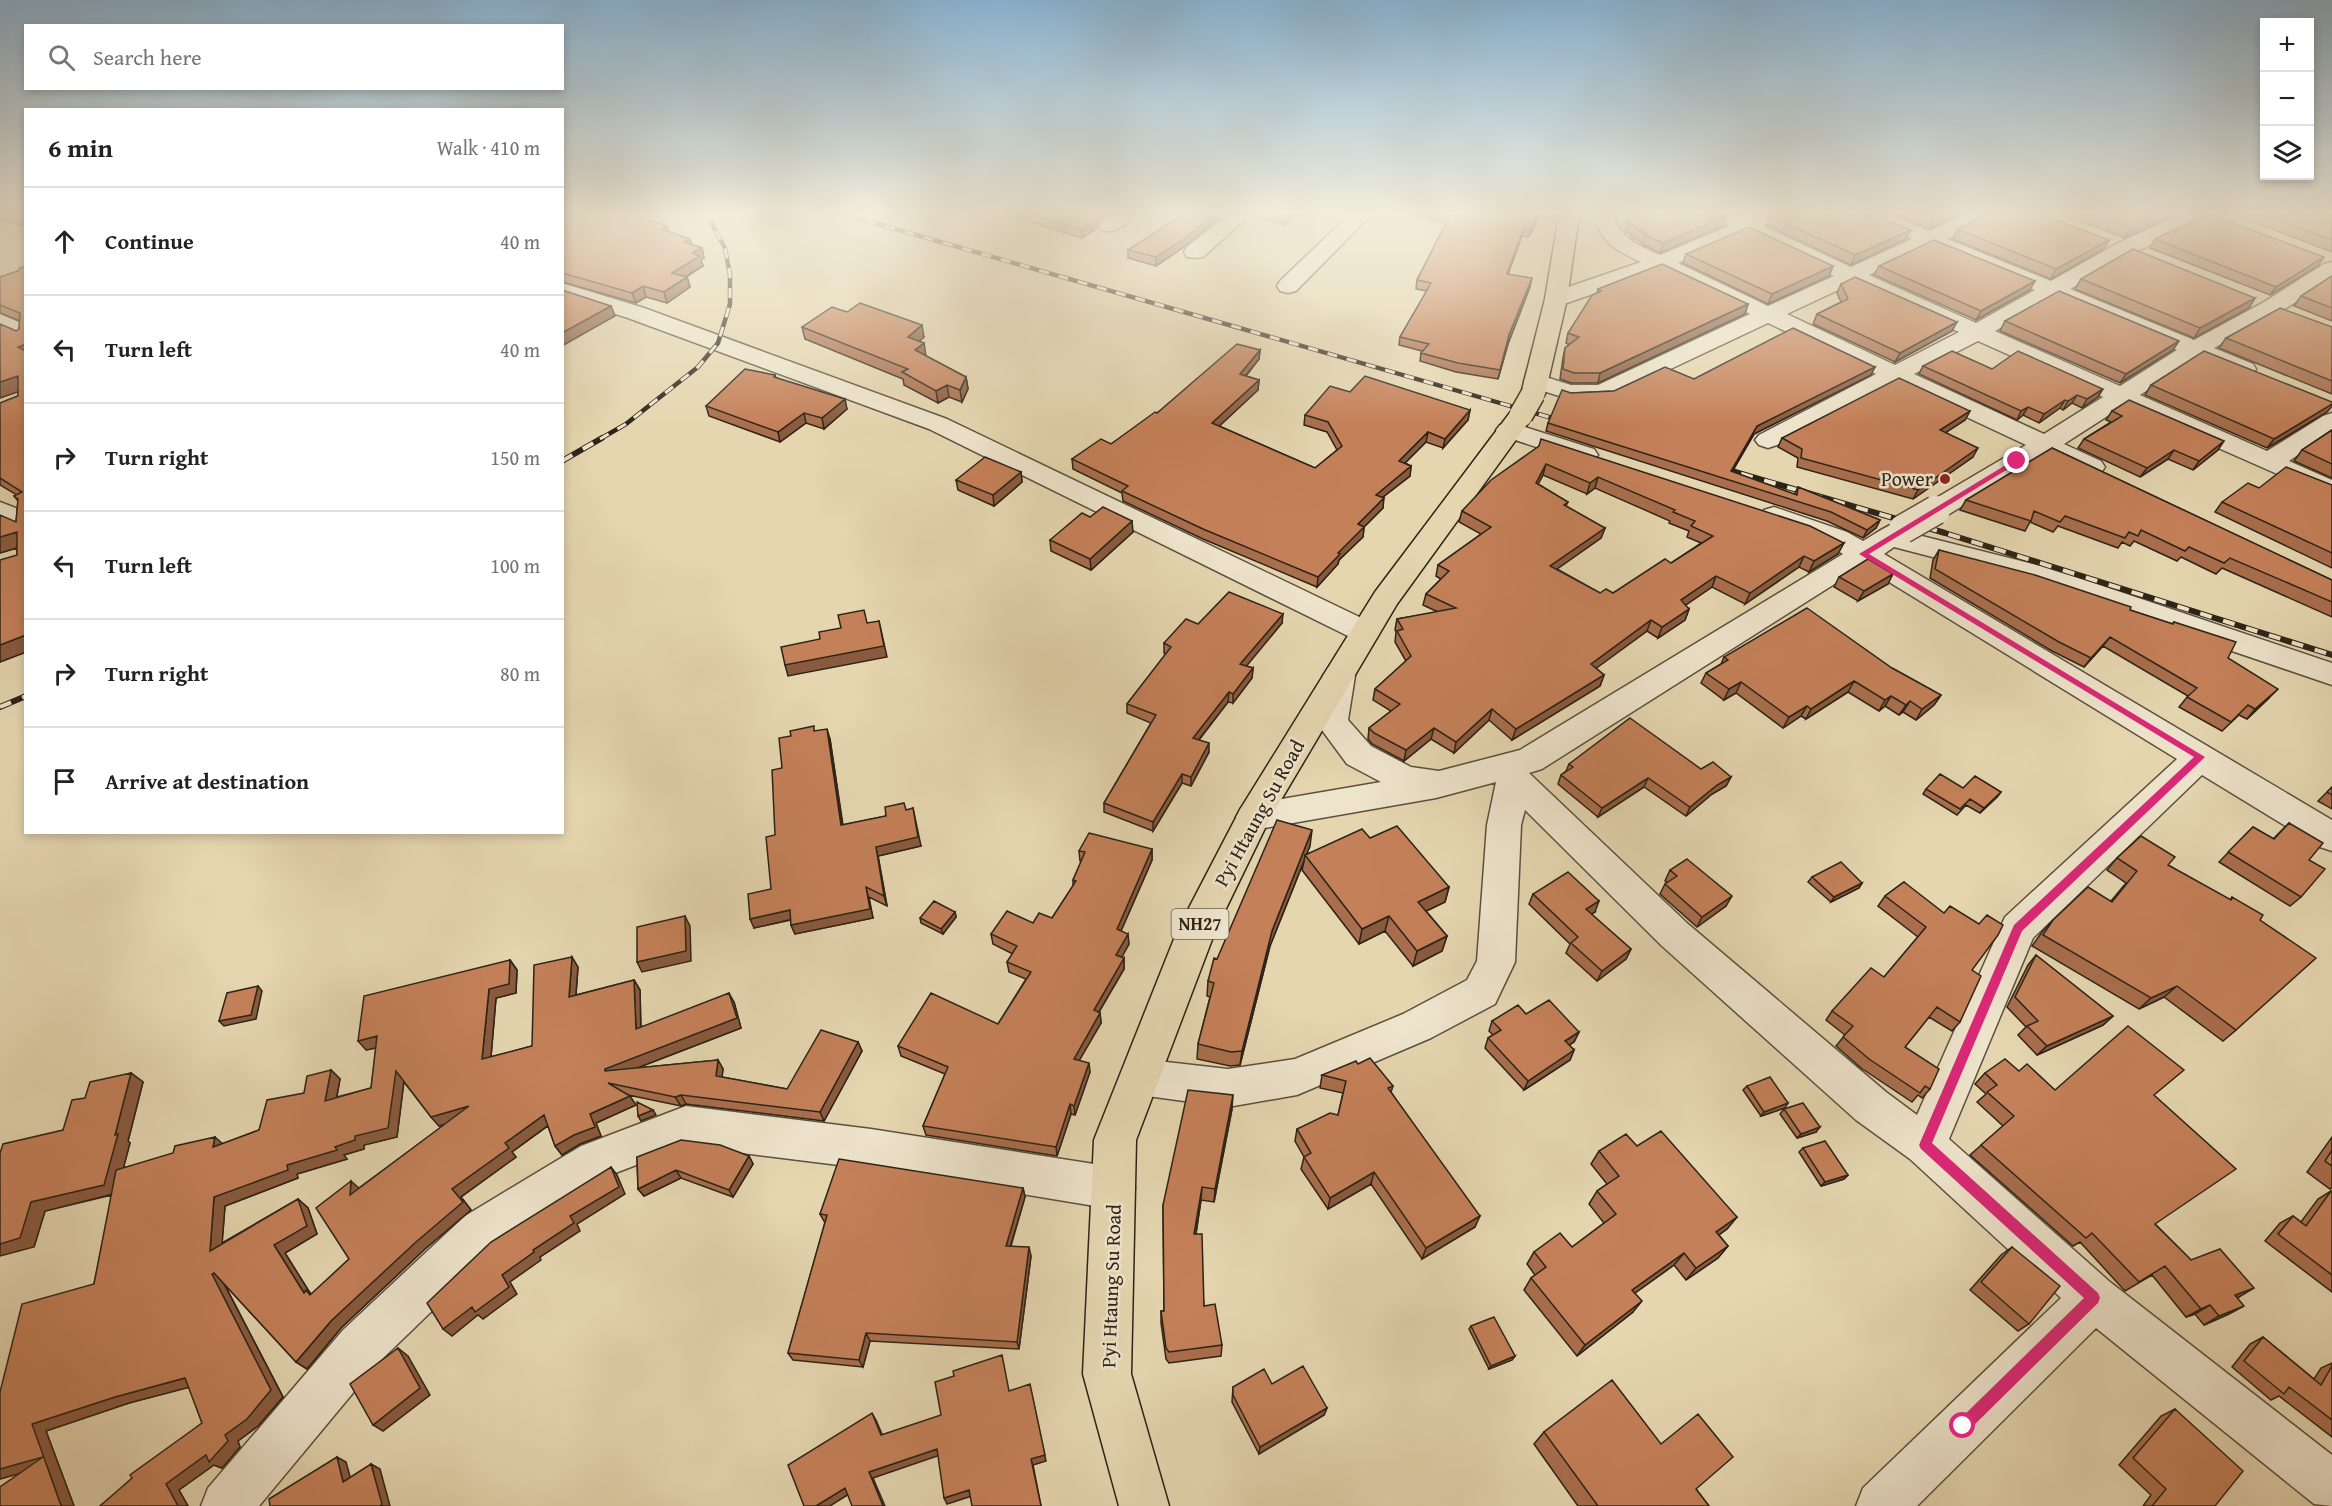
<!DOCTYPE html>
<html lang="en">
<head>
<meta charset="utf-8">
<style>
  :root { --surface:#fff; --page:#f6f6f6; --text:#222; --muted:#767676; --line:#e0e0e0 }
  body { margin:0; font-family:"Gentium Book Plus",serif; background:var(--page); color:var(--text) }
  .controls { position:absolute; right:18px; top:18px; display:grid; overflow:hidden; border-radius:0px; box-shadow:0 3px 9px #0003 }
  .controls button { width:54px; height:54px; display:grid; place-items:center; padding:0; border:0; border-bottom:2px solid var(--line); background:var(--surface); color:var(--text); font:30px sans-serif }
  .stop { position:absolute; width:18px; height:18px; margin:-14px; border:4px solid #db2777; border-radius:50%; background:#fff }
  .stop.end { background:#db2777; border-color:#fff; box-shadow:0 2px 6px #0008 }
  .list { margin:0; padding:0; list-style:none }
  h2 { display:flex; justify-content:space-between; align-items:center; height:78px; margin:0; padding:0 24px; font-size:26px }
  h2 small { font-size:20px; font-weight:400; color:var(--muted) }
  .list li { display:grid; grid-template-columns:39px 1fr auto; gap:18px; align-items:center; box-sizing:border-box; height:108px; padding:0 24px; border-top:2px solid var(--line) }
  .list b { display:block; font-size:22px; white-space:nowrap }
  .list em { font-size:20px; font-style:normal; color:var(--muted) }
  .icon { flex:none; width:33px; height:33px; fill:none; stroke:currentColor; stroke-width:2; stroke-linecap:round; stroke-linejoin:round }
  .map { position:relative; flex:none; width:2332px; height:1506px; overflow:hidden }
  .search { position:absolute; background:var(--surface); box-shadow:0 3px 9px #0003; left:24px; top:24px; width:540px; height:66px; display:flex; align-items:center; gap:15px; box-sizing:border-box; padding:0 21px; border-radius:0px; color:var(--muted); font-size:22px }
  .panel { position:absolute; background:var(--surface); box-shadow:0 3px 9px #0003; left:24px; top:108px; width:540px; height:726px; border-radius:0px }
  .map>svg:first-child { display:block }
  .lines { fill:none; stroke-linecap:round; stroke-linejoin:round }
  .minor-casing { stroke:#5a503d; stroke-width:3 }
  .highway-casing { stroke:#2c2317; stroke-width:3 }
  .minor { fill:#eee4cc; fill-rule:evenodd }
  .highway { fill:#e5d6b0; fill-rule:evenodd }
  .rail-far1-casing { stroke:#2c2317; stroke-width:4.5 }
  .rail-casing { stroke:#2c2317; stroke-width:6 }
  .rail-far1 { stroke:#eee4cc; stroke-width:3; stroke-dasharray:10; stroke-linecap:butt }
  .rail { stroke:#eee4cc; stroke-width:4; stroke-dasharray:12; stroke-linecap:butt }
  .minor-bridge-casing { stroke:#5a503d; stroke-width:31; stroke-linecap:butt }
  .highway-bridge-casing { stroke:#2c2317; stroke-width:26; stroke-linecap:butt }
  .minor-bridge { stroke:#eee4cc; stroke-width:28 }
  .highway-bridge { stroke:#e5d6b0; stroke-width:23 }
  .wall { fill:#a96e4d; stroke:#2c2317; stroke-width:1.5; fill-rule:evenodd }
  .shaded-wall { fill:#895a3e; stroke:#2c2317; stroke-width:1.5 }
  .building { fill:#c48059; stroke:#2c2317; stroke-width:1.5; fill-rule:evenodd }
  .route { fill:#db2777 }
  .poi-dot { fill:#8f2418; stroke:#eee4cc; stroke-width:2 }
  .labels { text-anchor:middle; stroke-width:5; stroke-linejoin:round; paint-order:stroke }
  .shield { fill:#eee4cc; stroke:#665d4d; stroke-width:1.5 }
  .shield-label { font-size:18px; font-weight:bold; fill:#2c2317 }
  .poi-label { font-size:20px; fill:#2c2317; stroke:#eee4cc; text-anchor:end }
  .street-label { font-size:20px; fill:#2c2317; stroke:#eee4cc }
</style>
</head>
<body>
<div class="map">
<svg width="2332" height="1506" viewBox="0 0 2332 1506">
  <rect width="100%" height="100%" fill="#e5d6b0"/>
  <filter id="stains"><feTurbulence type="fractalNoise" baseFrequency=".00333" numOctaves="4"/><feColorMatrix values="0 0 0 0 .2 0 0 0 0 .09 0 0 0 0 .02 0 0 0 .5 -.17"/></filter>
  <radialGradient id="worn" r=".72"><stop offset=".6" stop-color="#630" stop-opacity="0"/><stop offset="1" stop-color="#630" stop-opacity=".3"/></radialGradient>
  <g class="lines">
    <defs>
      <path id="minor" d="M 1109,215 L 1133,215 C 1125,226 1114,234 1101,230 L 1098,226 Z
        M 1227,215 L 1250,215 L 1203,257 L 1195,258 L 1187,257 L 1184,252 L 1187,247 Z
        M 1349,215 L 1371,215 L 1296,291 L 1288,293 L 1280,291 L 1277,286 L 1280,281 Z
        M 1593,215 L 1613,215 C 1622,240 1638,245 1660,255 L 1729,226 L 1716,219 L 1713,215 C 1724,215 1734,216 1745,217 C 1751,219 1758,215 1765,217 L 1768,221 L 1763,226 L 1851,267 L 1912,239 L 1865,219 L 1862,215 L 1891,215 L 1929,231 L 1964,215 L 1991,215 L 1988,219 L 1947,239 L 2051,281 L 2118,243 L 2180,215 L 2207,215 L 2204,219 L 2134,253 L 2070,289 L 2194,340 L 2264,302 L 2324,264 L 2332,262 L 2332,279 L 2280,312 L 2214,348 L 2253,364 L 2256,369 L 2253,374 C 2234,379 2214,365 2197,358 L 2140,395 L 2267,451 L 2323,416 L 2332,413 L 2332,432 L 2289,461 L 2332,480 L 2332,498 L 2123,406 L 2064,444 L 2101,461 L 2105,467 L 2101,473 C 2082,477 2063,463 2046,455 L 1946,516 L 1936,518 L 1926,516 L 1922,510 L 1926,504 L 2026,445 L 1896,384 L 1777,445 L 1768,448 L 1759,445 L 1755,440 L 1759,435 L 1876,374 L 1768,323 L 1611,397 L 1569,399 L 1527,386 L 1524,381 L 1527,376 L 1536,374 L 1571,385 L 1598,385 L 1750,314 L 1659,271 L 1564,304 L 1556,306 L 1548,304 L 1545,299 L 1548,294 L 1641,262 C 1615,250 1602,244 1593,215 ZM 1746,234 L 1834,276 L 1768,306 L 1678,263 ZM 1930,247 L 2035,290 L 1976,323 L 1869,275 ZM 1851,284 L 1959,332 L 1895,365 L 1787,314 ZM 2053,298 L 2177,350 L 2120,386 L 1995,331 ZM 1978,341 L 2103,397 L 2044,434 L 1914,374 Z
        M 562,283 L 644,308 L 947,419 L 1376,625 L 1380,632 L 1376,639 L 1365,642 L 1354,639 L 929,429 L 628,318 L 562,297 Z
        M 0,314 L 26,325 L 26,341 L 0,330 Z
        M 1509,422 L 1594,449 L 1598,455 L 1594,461 L 1585,463 L 1500,435 L 1496,430 L 1500,425 Z
        M 0,502 L 26,512 L 26,532 L 0,521 Z
        M 1774,507 L 1847,532 L 1863,541 C 1879,532 1894,518 1913,523 L 1917,529 L 1914,534 L 2049,568 L 2332,663 L 2332,685 L 2029,582 L 1894,547 L 1884,554 L 2332,820 L 2332,851 L 2320,847 L 2202,775 L 2033,938 L 1949,1139 L 2110,1282 L 2332,1455 L 2332,1506 L 2314,1504 L 2096,1328 L 1917,1506 L 1856,1506 L 1863,1488 L 2061,1298 L 1910,1159 L 1856,1120 L 1662,946 L 1525,810 L 1521,825 L 1515,962 L 1495,1004 L 1431,1038 L 1297,1095 L 1228,1107 L 1140,1095 L 1126,1090 L 1120,1077 L 1126,1064 L 1140,1059 L 1228,1069 L 1295,1059 L 1403,1014 L 1467,980 L 1477,961 L 1487,825 L 1496,782 L 1436,798 L 1253,830 L 1241,826 L 1236,817 L 1241,808 L 1253,804 L 1381,782 L 1347,764 L 1316,722 L 1323,676 L 1328,668 L 1339,665 L 1350,668 L 1355,676 L 1348,720 L 1371,746 L 1411,767 L 1439,771 L 1520,750 L 1843,554 L 1827,544 L 1764,522 L 1760,516 L 1764,510 ZM 1863,566 L 2177,759 L 2005,917 L 1917,1115 L 1886,1092 L 1688,924 L 1529,773 L 1542,769 Z
        M 686,1106 L 871,1129 L 1113,1167 L 1128,1173 L 1135,1188 L 1128,1203 L 1113,1209 L 871,1169 L 686,1146 L 610,1175 L 497,1248 L 377,1364 L 259,1506 L 201,1506 L 208,1488 L 343,1330 L 465,1216 L 581,1146 Z"/>
      <path id="highway" d="M 1559,215 L 1579,215 L 1567,299 L 1545,394 L 1542,399 L 1533,401 L 1524,399 L 1521,394 L 1545,299 Z
        M 1521,407 L 1530,410 L 1534,415 L 1397,604 L 1268,822 L 1216,929 L 1136,1140 L 1131,1374 L 1169,1506 L 1119,1506 L 1083,1374 L 1094,1140 L 1178,929 L 1241,808 L 1375,592 L 1512,410 Z"/>
    </defs>
    <!-- minor casing -->
    <use href="#minor" class="minor-casing"/>
    <!-- highway casing -->
    <use href="#highway" class="highway-casing"/>
    <!-- minor -->
    <use href="#minor" class="minor"/>
    <!-- highway -->
    <use href="#highway" class="highway"/>
    <defs>
      <path id="rail-far1" d="M 847,215 L 1566,422
        M 600,439 L 626,424 L 698,367 L 718,343 L 730,304 L 730,275 L 725,248 L 707,215"/>
      <path id="rail" d="M 562,461 L 602,438
        M 1718,467 L 1945,533 L 2332,655
        M 0,707 L 26,696"/>
    </defs>
    <!-- rail-far1 casing -->
    <use href="#rail-far1" class="rail-far1-casing"/>
    <!-- rail casing -->
    <use href="#rail" class="rail-casing"/>
    <!-- rail-far1 -->
    <use href="#rail-far1" class="rail-far1"/>
    <!-- rail -->
    <use href="#rail" class="rail"/>
    <defs>
      <path id="minor-bridge" d="M 1903,529 L 1936,510"/>
      <path id="highway-bridge" d="M 1521,415 L 1533,394"/>
    </defs>
    <!-- minor-bridge casing -->
    <use href="#minor-bridge" class="minor-bridge-casing"/>
    <!-- highway-bridge casing -->
    <use href="#highway-bridge" class="highway-bridge-casing"/>
    <!-- minor-bridge -->
    <use href="#minor-bridge" class="minor-bridge"/>
    <!-- highway-bridge -->
    <use href="#highway-bridge" class="highway-bridge"/>
  </g>
  <!-- wall -->
  <path class="wall" d="M 0,215 L 26,215 L 26,227 L 5,220 L 0,222 Z
    M 562,215 L 667,226 L 669,232 L 690,239 L 691,244 L 702,248 L 704,258 L 701,260 L 703,266 L 686,277 L 687,277 L 690,287 L 667,303 L 646,297 L 636,303 L 562,282 Z
    M 1007,215 L 1105,215 L 1097,224 L 1097,228 L 1082,238 Z
    M 1251,215 L 1297,215 L 1285,225 Z
    M 1410,215 L 1540,215 L 1529,237 L 1522,236 L 1508,274 L 1530,287 L 1508,344 L 1498,379 L 1456,372 L 1420,361 L 1421,353 L 1422,351 L 1399,345 L 1400,337 L 1427,291 L 1416,289 L 1417,280 L 1446,223 Z
    M 1764,215 L 1876,215 L 1906,239 L 1851,265 L 1767,225 L 1769,219 Z
    M 1898,215 L 1958,215 L 1929,229 Z
    M 2064,215 L 2174,215 L 2125,238 Z
    M 2235,215 L 2332,215 L 2332,252 Z
    M 1627,222 L 1724,226 L 1660,253 L 1642,244 L 1643,243 L 1631,237 L 1632,235 L 1625,231 Z
    M 1957,229 L 2109,240 L 2104,249 L 2051,279 L 1953,239 Z
    M 2155,239 L 2318,266 L 2270,295 L 2150,248 Z
    M 1184,247 L 1156,266 L 1128,258 L 1128,250 Z
    M 1686,254 L 1833,266 L 1829,276 L 1768,304 L 1683,263 Z
    M 26,266 L 26,652 L 0,662 L 17,555 L 17,548 L 0,553 L 16,522 L 18,501 L 14,496 L 17,495 L 0,485 L 0,403 L 18,396 L 18,391 L 0,398 L 0,324 L 16,331 L 19,329 L 20,321 L 0,313 L 0,277 L 18,271 Z
    M 1879,266 L 2030,290 L 1976,320 L 1874,275 Z
    M 2332,276 L 2332,321 L 2294,306 L 2301,296 Z
    M 2081,279 L 2255,298 L 2249,308 L 2194,338 L 2075,289 Z
    M 1841,284 L 1952,331 L 1895,362 L 1813,324 L 1817,314 L 1841,302 L 1837,293 Z
    M 1598,289 L 1748,304 L 1745,314 L 1598,383 L 1571,383 L 1560,379 L 1563,358 L 1565,348 L 1570,345 L 1566,343 L 1568,333 L 1597,293 Z
    M 847,312 L 924,337 L 919,341 L 926,356 L 966,377 L 968,389 L 962,402 L 949,397 L 938,403 L 904,385 L 903,379 L 805,339 L 802,327 Z
    M 2005,321 L 2173,350 L 2120,383 L 2000,331 Z
    M 2332,327 L 2332,394 L 2219,348 L 2226,338 Z
    M 1260,350 L 1259,359 L 1246,376 L 1259,380 L 1258,390 L 1219,426 L 1315,468 L 1337,450 L 1327,432 L 1304,425 L 1305,415 L 1350,392 L 1470,410 L 1468,420 L 1443,448 L 1426,442 L 1405,463 L 1411,466 L 1410,476 L 1383,497 L 1383,508 L 1364,527 L 1363,537 L 1339,560 L 1338,564 L 1317,587 L 1203,539 L 1123,501 L 1122,493 L 1073,469 L 1072,459 L 1111,444 L 1157,413 Z
    M 1923,366 L 1992,369 L 2098,397 L 2082,408 L 2072,403 L 2063,410 L 2060,408 L 2039,423 L 2023,415 L 2017,420 L 1919,374 Z
    M 775,375 L 776,378 L 847,409 L 824,429 L 806,423 L 780,442 L 709,416 L 706,406 Z
    M 1871,375 L 1754,434 L 1732,472 L 1794,495 L 1798,487 L 1880,520 L 1876,528 L 1863,538 L 1827,521 L 1546,431 L 1548,423 L 1571,393 L 1614,391 L 1694,379 Z
    M 2151,385 L 2332,402 L 2332,406 L 2327,412 L 2267,448 L 2145,395 Z
    M 1970,411 L 1965,420 L 1946,432 L 1973,457 L 1913,499 L 1797,467 L 1798,458 L 1778,447 L 1782,438 Z
    M 2112,411 L 2218,450 L 2193,470 L 2168,459 L 2140,477 L 2078,448 L 2084,439 L 2111,422 L 2106,420 Z
    M 2332,430 L 2332,478 L 2294,461 L 2302,450 Z
    M 1539,446 L 1838,554 L 1809,572 L 1799,567 L 1745,604 L 1712,587 L 1685,605 L 1689,609 L 1685,620 L 1658,638 L 1647,631 L 1596,668 L 1604,675 L 1600,686 L 1512,740 L 1489,720 L 1454,753 L 1431,739 L 1404,761 L 1372,744 L 1368,739 L 1369,728 L 1391,711 L 1373,700 L 1375,689 L 1406,661 L 1395,642 L 1396,632 L 1395,630 L 1397,619 L 1438,612 L 1423,605 L 1426,594 L 1441,579 L 1436,576 L 1438,565 L 1481,534 L 1459,522 L 1462,511 ZM 1543,475 L 1587,494 L 1595,488 L 1670,521 L 1669,523 L 1689,531 L 1687,537 L 1701,543 L 1671,563 L 1613,593 L 1600,593 L 1557,569 L 1601,538 L 1605,528 L 1566,506 L 1568,502 L 1538,484 Z
    M 2052,448 L 2332,580 L 2332,617 L 2222,568 L 2216,574 L 2181,557 L 2177,561 L 2134,541 L 2130,546 L 2122,542 L 2118,548 L 2058,526 L 2053,532 L 2030,522 L 2025,531 L 1960,510 L 1966,500 Z
    M 1021,472 L 1022,482 L 994,506 L 958,490 L 956,480 Z
    M 2332,485 L 2332,568 L 2215,512 L 2222,502 L 2259,488 Z
    M 1090,517 L 1133,532 L 1091,570 L 1051,551 L 1050,540 Z
    M 1939,550 L 2130,610 L 2172,624 L 2174,622 L 2228,658 L 2269,698 L 2247,719 L 2239,715 L 2222,731 L 2179,707 L 2188,696 L 2103,646 L 2084,667 L 2052,651 L 1930,578 L 1933,560 Z
    M 1839,577 L 1888,584 L 1858,601 L 1834,587 Z
    M 1282,623 L 1246,666 L 1253,668 L 1252,678 L 1233,703 L 1228,702 L 1199,740 L 1209,752 L 1191,786 L 1182,783 L 1153,831 L 1104,812 L 1104,803 L 1151,723 L 1127,713 L 1127,704 L 1166,654 L 1164,653 L 1164,643 L 1198,624 Z
    M 1724,657 L 1892,668 L 1941,695 L 1934,705 L 1916,720 L 1903,712 L 1899,715 L 1885,706 L 1879,711 L 1848,692 L 1806,719 L 1801,716 L 1783,728 L 1736,693 L 1724,700 L 1701,683 L 1706,673 L 1721,664 Z
    M 815,731 L 830,739 L 843,825 L 886,816 L 906,810 L 921,846 L 878,856 L 887,906 L 869,897 L 873,918 L 795,934 L 791,925 L 791,920 L 754,928 L 771,889 L 782,768 Z
    M 1569,764 L 1701,769 L 1731,777 L 1726,786 L 1712,794 L 1686,816 L 1644,787 L 1598,817 L 1558,784 L 1561,775 L 1566,771 Z
    M 2332,787 L 2332,809 L 2318,801 Z
    M 1963,788 L 2001,792 L 1997,797 L 1980,813 L 1966,805 L 1957,815 L 1923,794 L 1926,789 Z
    M 2289,823 L 2301,897 L 2290,906 L 2219,862 L 2253,827 L 2273,839 Z
    M 1370,838 L 1449,887 L 1445,902 L 1426,911 L 1447,936 L 1442,951 L 1413,966 L 1385,931 L 1359,944 L 1302,870 L 1304,861 L 1270,946 L 1240,1065 L 1230,1066 L 1197,1059 L 1198,1044 L 1210,997 L 1207,996 L 1208,981 L 1217,959 L 1310,846 L 1306,854 Z
    M 1152,849 L 1152,860 L 1121,931 L 1129,944 L 1121,957 L 1124,958 L 1124,969 L 1099,1012 L 1100,1013 L 1101,1023 L 1079,1060 L 1090,1072 L 1075,1115 L 1071,1114 L 1057,1156 L 926,1135 L 923,1126 L 945,1074 L 901,1056 L 898,1046 L 998,1024 L 1026,979 L 1009,972 L 1007,962 L 1013,954 L 993,944 L 991,934 L 1052,918 L 1073,886 L 1073,880 L 1081,862 L 1080,861 L 1079,851 Z
    M 2117,858 L 2168,865 L 2230,900 L 2232,897 L 2260,920 L 2236,1030 L 2223,1041 L 2164,997 L 2139,1009 L 2032,946 L 2042,932 L 2053,920 L 2111,901 L 2126,883 L 2107,870 Z
    M 1670,870 L 1726,906 L 1697,927 L 1660,894 L 1665,884 L 1667,882 L 1665,881 Z
    M 1812,877 L 1862,883 L 1859,888 L 1831,902 L 1808,882 Z
    M 1904,882 L 1972,970 L 1960,1022 L 1952,1031 L 1929,1017 L 1905,1047 L 1930,1089 L 1922,1098 L 1918,1095 L 1912,1102 L 1861,1068 L 1836,1046 L 1845,1035 L 1826,1020 L 1832,1011 L 1884,977 L 1918,937 L 1878,906 L 1885,896 Z
    M 1533,894 L 1595,912 L 1591,914 L 1631,949 L 1626,959 L 1597,981 L 1566,953 L 1570,944 L 1529,904 Z
    M 955,912 L 956,917 L 943,934 L 921,923 L 920,918 Z
    M 2036,955 L 2113,1016 L 2103,1025 L 2037,1055 L 2018,1035 L 2026,1027 L 2007,1007 L 2028,965 Z
    M 510,960 L 517,970 L 516,993 L 496,998 L 491,1057 L 532,1046 L 578,967 L 576,995 L 634,980 L 640,990 L 641,1027 L 734,1002 L 741,1028 L 637,1068 L 718,1060 L 723,1069 L 722,1077 L 787,1089 L 858,1042 L 862,1051 L 824,1121 L 686,1104 L 681,1106 L 628,1095 L 636,1105 L 596,1123 L 601,1136 L 580,1144 L 562,1155 L 555,1146 L 548,1126 L 512,1152 L 516,1157 L 461,1197 L 471,1210 L 425,1249 L 341,1328 L 307,1369 L 296,1362 L 225,1285 L 283,1397 L 258,1426 L 238,1441 L 240,1447 L 222,1468 L 214,1465 L 179,1490 L 188,1506 L 100,1506 L 202,1423 L 189,1387 L 129,1403 L 46,1431 L 74,1506 L 0,1506 L 20,1473 L 0,1479 L 0,1392 L 94,1284 L 112,1195 L 45,1211 L 34,1247 L 63,1130 L 85,1098 L 131,1073 L 143,1082 L 128,1141 L 130,1143 L 123,1168 L 223,1144 L 259,1130 L 331,1070 L 340,1079 L 337,1097 L 371,1088 L 376,1048 L 366,1050 ZM 404,1082 L 431,1117 L 439,1126 L 444,1125 L 359,1188 L 349,1259 L 312,1294 L 310,1293 L 285,1253 L 317,1234 L 308,1208 L 298,1199 L 222,1243 L 225,1206 L 298,1178 L 297,1174 L 347,1159 L 344,1155 L 364,1149 L 364,1145 L 397,1137 Z
    M 1526,1014 L 1579,1032 L 1574,1042 L 1569,1045 L 1574,1050 L 1570,1060 L 1524,1090 L 1485,1048 L 1488,1038 L 1493,1035 L 1489,1031 L 1492,1021 Z
    M 1358,1064 L 1393,1086 L 1391,1092 L 1475,1227 L 1422,1259 L 1371,1184 L 1328,1209 L 1301,1169 L 1304,1157 L 1295,1141 L 1297,1129 L 1338,1115 L 1343,1093 L 1320,1088 L 1322,1075 Z
    M 2019,1071 L 2055,1090 L 2154,1095 L 2155,1224 L 2191,1260 L 2239,1297 L 2237,1298 L 2229,1314 L 2204,1325 L 2195,1314 L 2186,1317 L 2152,1275 L 2125,1291 L 2080,1242 L 2073,1246 L 1970,1155 L 2003,1126 L 1977,1102 L 1986,1094 L 1975,1084 L 1985,1073 Z
    M 1747,1086 L 1785,1108 L 1761,1116 L 1743,1090 Z
    M 1232,1109 L 1214,1202 L 1201,1200 L 1196,1234 L 1204,1306 L 1222,1345 L 1221,1356 L 1169,1363 L 1166,1359 L 1161,1323 L 1161,1311 L 1164,1311 L 1163,1205 Z
    M 1784,1109 L 1816,1132 L 1797,1138 L 1780,1114 Z
    M 2332,1137 L 2332,1188 L 2330,1189 L 2307,1172 Z
    M 1637,1146 L 1737,1217 L 1727,1229 L 1719,1235 L 1728,1246 L 1718,1258 L 1686,1280 L 1674,1265 L 1635,1293 L 1633,1312 L 1577,1356 L 1524,1290 L 1531,1278 L 1535,1275 L 1527,1264 L 1534,1252 L 1572,1247 L 1604,1223 L 1589,1204 L 1597,1191 L 1607,1184 L 1591,1164 L 1599,1151 Z
    M 1803,1148 L 1848,1175 L 1844,1179 L 1821,1186 L 1799,1152 Z
    M 749,1156 L 753,1164 L 733,1197 L 681,1178 L 644,1196 L 638,1189 L 637,1157 Z
    M 1023,1188 L 1025,1197 L 1011,1246 L 1031,1256 L 1019,1349 L 870,1341 L 863,1367 L 793,1360 L 788,1353 L 825,1223 L 820,1214 Z
    M 2331,1191 L 2332,1192 L 2332,1292 L 2265,1241 L 2280,1223 L 2293,1216 L 2301,1222 L 2318,1199 Z
    M 2012,1247 L 2029,1324 L 2018,1331 L 1970,1290 L 2001,1255 Z
    M 1471,1326 L 1515,1356 L 1512,1360 L 1489,1369 L 1469,1329 Z
    M 2263,1337 L 2314,1379 L 2321,1368 L 2332,1363 L 2332,1437 L 2279,1396 L 2271,1400 L 2232,1367 L 2250,1344 Z
    M 1272,1384 L 1327,1408 L 1324,1415 L 1259,1454 L 1232,1402 L 1233,1387 Z
    M 2175,1409 L 2215,1506 L 2143,1506 L 2151,1495 L 2119,1465 L 2161,1416 Z
    M 1544,1432 L 1696,1489 L 1709,1506 L 1578,1506 L 1534,1444 Z"/>
  <!-- shaded-wall -->
  <path class="shaded-wall" d="M 0,215 L 2,215 L 5,220 L 0,222 Z
    M 1097,215 L 1105,215 L 1097,224 L 1097,228 L 1082,238 L 1082,230 Z
    M 1213,215 L 1223,215 L 1184,247 L 1156,266 L 1156,257 Z
    M 1288,215 L 1297,215 L 1285,225 L 1286,217 Z
    M 1538,215 L 1540,215 L 1529,237 L 1531,229 Z
    M 1942,215 L 1958,215 L 1929,229 L 1933,219 Z
    M 2159,215 L 2174,215 L 2125,238 L 2130,228 Z
    M 1727,216 L 1724,226 L 1660,253 L 1663,243 Z
    M 667,226 L 670,236 L 661,229 Z
    M 1524,228 L 1522,236 L 1505,282 L 1507,274 Z
    M 1911,230 L 1906,239 L 1851,265 L 1855,255 Z
    M 690,239 L 693,249 L 684,242 Z
    M 2109,240 L 2104,249 L 2051,279 L 2056,269 Z
    M 702,248 L 704,258 L 701,260 L 703,266 L 675,283 L 672,273 L 692,253 Z
    M 2324,257 L 2318,266 L 2270,295 L 2276,287 Z
    M 1833,266 L 1829,276 L 1768,304 L 1772,294 Z
    M 687,277 L 690,287 L 667,303 L 664,292 Z
    M 1532,278 L 1530,287 L 1508,344 L 1498,379 L 1509,335 Z
    M 2035,281 L 2030,290 L 1976,320 L 1981,311 Z
    M 643,286 L 646,297 L 636,303 L 632,293 Z
    M 2255,298 L 2249,308 L 2194,338 L 2200,328 Z
    M 1748,304 L 1745,314 L 1598,383 L 1600,373 Z
    M 611,306 L 615,316 L 562,346 L 562,333 Z
    M 1957,322 L 1952,331 L 1895,362 L 1900,353 Z
    M 922,325 L 924,337 L 910,350 L 908,337 Z
    M 2179,341 L 2173,350 L 2120,383 L 2126,374 Z
    M 924,343 L 926,356 L 915,350 Z
    M 26,344 L 26,357 L 18,347 Z
    M 1260,350 L 1259,359 L 1239,384 L 1240,374 Z
    M 1875,367 L 1871,375 L 1754,434 L 1727,480 L 1731,471 L 1757,426 Z
    M 18,376 L 26,389 L 0,398 L 0,382 Z
    M 966,377 L 968,389 L 962,402 L 960,390 Z
    M 1259,380 L 1258,390 L 1212,433 L 1212,423 Z
    M 947,385 L 949,397 L 938,403 L 936,391 Z
    M 2103,389 L 2098,397 L 2082,408 L 2087,399 Z
    M 2077,395 L 2072,403 L 2063,410 L 2068,401 Z
    M 845,399 L 847,409 L 824,429 L 822,418 Z
    M 2065,400 L 2060,408 L 2039,423 L 2044,414 Z
    M 2332,404 L 2332,406 L 2327,412 L 2267,448 L 2274,439 Z
    M 2028,407 L 2023,415 L 2017,420 L 2021,411 Z
    M 1470,410 L 1468,420 L 1443,448 L 1445,439 Z
    M 1970,411 L 1965,420 L 1936,439 L 1940,430 Z
    M 804,413 L 806,423 L 780,442 L 778,432 Z
    M 1428,432 L 1426,442 L 1398,470 L 1399,461 Z
    M 2224,441 L 2218,450 L 2193,470 L 2199,461 Z
    M 1978,448 L 1973,457 L 1913,499 L 1918,490 Z
    M 2174,450 L 2168,459 L 2140,477 L 2147,468 Z
    M 1546,464 L 1543,475 L 1533,494 L 1536,483 Z
    M 1411,466 L 1410,476 L 1374,504 L 1376,495 Z
    M 1021,472 L 1022,482 L 994,506 L 993,495 Z
    M 1598,477 L 1595,488 L 1587,494 L 1590,483 Z
    M 1384,498 L 1383,508 L 1364,527 L 1363,537 L 1339,560 L 1338,564 L 1317,587 L 1318,577 L 1338,553 L 1358,524 Z
    M 1880,520 L 1876,528 L 1863,538 L 1867,530 Z
    M 1132,521 L 1133,532 L 1091,570 L 1090,559 Z
    M 1605,528 L 1601,538 L 1547,576 L 1550,566 Z
    M 17,532 L 26,545 L 0,553 L 0,537 Z
    M 1844,543 L 1838,554 L 1809,572 L 1814,561 Z
    M 1804,556 L 1799,567 L 1745,604 L 1750,593 Z
    M 1893,574 L 1888,584 L 1858,601 L 1864,591 Z
    M 1716,576 L 1712,587 L 1677,611 L 1681,600 Z
    M 1689,609 L 1685,620 L 1658,638 L 1662,627 Z
    M 1283,614 L 1282,623 L 1240,674 L 1240,664 Z
    M 1651,620 L 1647,631 L 1587,675 L 1591,664 Z
    M 879,621 L 887,657 L 788,676 L 785,665 Z
    M 26,635 L 26,652 L 0,662 L 0,645 Z
    M 2110,637 L 2103,646 L 2084,667 L 2091,658 Z
    M 1253,668 L 1252,678 L 1233,703 L 1233,694 Z
    M 1604,675 L 1600,686 L 1512,740 L 1516,729 Z
    M 1854,681 L 1848,692 L 1806,719 L 1811,709 Z
    M 1741,682 L 1736,693 L 1724,700 L 1729,689 Z
    M 2278,689 L 2269,698 L 2247,719 L 2255,709 Z
    M 1229,692 L 1228,702 L 1193,747 L 1193,738 Z
    M 1941,695 L 1934,705 L 1916,720 L 1922,709 Z
    M 1891,696 L 1885,706 L 1879,711 L 1885,700 Z
    M 1910,701 L 1903,712 L 1899,715 L 1906,705 Z
    M 1807,706 L 1801,716 L 1783,728 L 1789,717 Z
    M 1492,709 L 1489,720 L 1454,753 L 1456,742 Z
    M 1434,728 L 1431,739 L 1404,761 L 1406,750 Z
    M 827,729 L 830,739 L 844,835 L 841,825 Z
    M 1209,743 L 1209,752 L 1191,786 L 1191,777 Z
    M 1182,774 L 1182,783 L 1153,831 L 1153,822 Z
    M 1731,777 L 1726,786 L 1712,794 L 1686,816 L 1690,807 L 1717,785 Z
    M 1648,778 L 1644,787 L 1598,817 L 1602,808 Z
    M 2001,792 L 1997,797 L 1980,813 L 1984,808 Z
    M 913,808 L 921,846 L 878,856 L 887,906 L 884,896 L 876,847 Z
    M 1312,830 L 1310,846 L 1306,856 L 1305,855 L 1304,861 L 1270,946 L 1240,1065 L 1242,1051 L 1272,931 Z
    M 1152,849 L 1152,860 L 1117,940 L 1117,929 Z
    M 1862,883 L 1859,888 L 1831,902 L 1834,897 Z
    M 866,887 L 873,918 L 795,934 L 791,925 Z
    M 1449,887 L 1445,902 L 1414,917 L 1418,902 Z
    M 1732,896 L 1726,906 L 1697,927 L 1702,917 Z
    M 1599,901 L 1595,912 L 1582,920 L 1586,909 Z
    M 790,910 L 793,919 L 754,928 L 750,919 Z
    M 955,912 L 956,917 L 943,934 L 941,929 Z
    M 685,916 L 690,926 L 691,961 L 642,972 L 637,962 Z
    M 1389,916 L 1385,931 L 1359,944 L 1362,929 Z
    M 1128,934 L 1129,944 L 1117,966 L 1116,955 Z
    M 1447,936 L 1442,951 L 1413,966 L 1417,951 Z
    M 1631,949 L 1626,959 L 1597,981 L 1602,971 Z
    M 572,957 L 578,967 L 575,1006 L 569,997 Z
    M 1124,958 L 1124,969 L 1094,1020 L 1094,1010 Z
    M 510,960 L 517,970 L 516,993 L 496,998 L 490,1068 L 482,1059 L 489,989 Z
    M 634,980 L 640,990 L 641,1038 L 636,1029 Z
    M 258,986 L 262,991 L 256,1019 L 224,1026 L 219,1021 Z
    M 2177,986 L 2164,997 L 2139,1009 L 2151,998 Z
    M 729,993 L 734,1002 L 741,1028 L 611,1078 L 605,1071 L 605,1069 Z
    M 1100,1013 L 1101,1023 L 1075,1068 L 1074,1059 Z
    M 2113,1016 L 2103,1025 L 2037,1055 L 2047,1046 Z
    M 1579,1032 L 1574,1042 L 1561,1050 L 1565,1041 Z
    M 377,1036 L 385,1046 L 366,1050 L 358,1041 Z
    M 858,1042 L 862,1051 L 824,1121 L 820,1112 Z
    M 1574,1050 L 1570,1060 L 1524,1090 L 1528,1081 Z
    M 718,1060 L 723,1069 L 721,1085 L 716,1076 Z
    M 1089,1063 L 1090,1072 L 1075,1115 L 1074,1106 Z
    M 331,1070 L 340,1079 L 334,1110 L 325,1101 Z
    M 396,1071 L 404,1080 L 397,1137 L 364,1145 L 364,1149 L 344,1155 L 347,1159 L 297,1174 L 298,1178 L 225,1206 L 221,1258 L 210,1251 L 214,1197 L 287,1165 L 335,1147 Z
    M 131,1073 L 143,1082 L 128,1141 L 130,1143 L 117,1193 L 45,1211 L 34,1247 L 0,1256 L 0,1244 L 31,1202 L 115,1135 Z
    M 681,1095 L 686,1104 L 681,1106 L 675,1097 Z
    M 1233,1095 L 1232,1109 L 1214,1202 L 1215,1189 Z
    M 630,1096 L 636,1105 L 596,1123 L 601,1136 L 580,1144 L 562,1155 L 555,1146 L 590,1114 Z
    M 1788,1103 L 1785,1108 L 1761,1116 L 1764,1112 Z
    M 1070,1104 L 1071,1114 L 1057,1156 L 1056,1147 Z
    M 469,1106 L 476,1115 L 439,1126 L 431,1117 Z
    M 653,1110 L 656,1115 L 641,1121 L 638,1116 Z
    M 544,1115 L 550,1124 L 512,1152 L 516,1157 L 461,1197 L 471,1210 L 425,1249 L 341,1328 L 307,1369 L 296,1362 L 331,1321 L 452,1189 L 505,1143 Z
    M 1820,1127 L 1816,1132 L 1797,1138 L 1801,1134 Z
    M 215,1137 L 225,1146 L 213,1147 Z
    M 749,1156 L 753,1164 L 733,1197 L 729,1190 Z
    M 611,1167 L 617,1175 L 625,1194 L 577,1224 L 580,1231 L 540,1257 L 541,1260 L 510,1282 L 517,1294 L 483,1319 L 478,1315 L 452,1336 L 443,1329 L 502,1275 L 533,1250 L 570,1216 Z
    M 676,1170 L 681,1178 L 644,1196 L 638,1189 Z
    M 1374,1172 L 1371,1184 L 1328,1209 L 1330,1198 Z
    M 1848,1175 L 1844,1179 L 1821,1186 L 1825,1182 Z
    M 351,1181 L 361,1190 L 350,1195 Z
    M 1202,1187 L 1201,1200 L 1194,1247 L 1194,1234 Z
    M 1023,1188 L 1025,1197 L 1008,1254 L 1006,1246 Z
    M 298,1199 L 308,1208 L 317,1234 L 285,1253 L 310,1293 L 317,1298 L 304,1293 L 274,1245 Z
    M 1480,1216 L 1475,1227 L 1422,1259 L 1426,1248 Z
    M 1737,1217 L 1727,1229 L 1706,1244 L 1716,1232 Z
    M 1728,1246 L 1718,1258 L 1686,1280 L 1696,1268 Z
    M 1029,1247 L 1031,1256 L 1019,1349 L 1017,1342 Z
    M 1684,1253 L 1674,1265 L 1624,1301 L 1632,1290 Z
    M 214,1273 L 223,1282 L 283,1397 L 258,1426 L 238,1441 L 240,1447 L 222,1468 L 214,1465 L 179,1490 L 188,1506 L 178,1506 L 166,1484 L 225,1435 L 212,1274 Z
    M 2254,1288 L 2239,1297 L 2220,1304 L 2235,1295 Z
    M 1642,1301 L 1633,1312 L 1577,1356 L 1585,1345 Z
    M 2210,1305 L 2195,1314 L 2186,1317 L 2201,1309 Z
    M 2244,1306 L 2229,1314 L 2204,1325 L 2219,1316 Z
    M 866,1333 L 870,1341 L 863,1367 L 859,1360 Z
    M 398,1348 L 408,1356 L 430,1395 L 383,1431 L 373,1425 Z
    M 1515,1356 L 1512,1360 L 1489,1369 L 1491,1366 Z
    M 185,1378 L 198,1385 L 129,1403 L 46,1431 L 74,1506 L 62,1506 L 60,1503 L 47,1466 L 0,1479 L 0,1469 L 32,1424 L 115,1397 Z
    M 1031,1391 L 1046,1461 L 1033,1465 L 1041,1506 L 1031,1459 Z
    M 1327,1408 L 1324,1415 L 1259,1454 L 1260,1447 Z
    M 872,1413 L 876,1420 L 885,1441 L 881,1435 Z
    M 937,1449 L 940,1455 L 873,1478 L 885,1506 L 883,1506 L 869,1472 Z
    M 337,1457 L 346,1462 L 353,1487 L 343,1482 Z
    M 371,1464 L 380,1469 L 390,1506 L 380,1506 Z
    M 845,1488 L 849,1494 L 830,1506 L 816,1506 Z
    M 969,1490 L 972,1496 L 947,1504 L 944,1498 Z"/>
  <!-- building -->
  <path class="building" d="M 16,215 L 26,215 L 26,219 Z
    M 562,215 L 634,215 L 667,226 L 661,229 L 690,239 L 684,242 L 702,248 L 692,253 L 700,256 L 672,273 L 687,277 L 664,292 L 643,286 L 632,293 L 562,273 Z
    M 1032,215 L 1097,215 L 1096,217 L 1096,220 L 1082,230 Z
    M 1182,215 L 1213,215 L 1184,239 L 1156,257 L 1128,250 Z
    M 1450,215 L 1538,215 L 1531,229 L 1524,228 L 1507,274 L 1532,278 L 1509,335 L 1500,370 L 1458,363 L 1421,353 L 1429,344 L 1400,337 L 1431,283 L 1417,280 Z
    M 1642,215 L 1725,215 L 1727,216 L 1663,243 L 1645,235 L 1647,234 L 1634,228 L 1636,227 L 1627,222 Z
    M 1771,215 L 1876,215 L 1911,230 L 1855,255 L 1770,216 Z
    M 1924,215 L 1942,215 L 1933,219 Z
    M 1986,215 L 2042,215 L 2109,240 L 2056,269 L 1957,229 Z
    M 2094,215 L 2159,215 L 2130,228 Z
    M 2206,215 L 2212,215 L 2324,257 L 2276,287 L 2155,239 Z
    M 2265,215 L 2332,215 L 2332,240 Z
    M 1749,227 L 1833,266 L 1772,294 L 1686,254 Z
    M 1934,240 L 2035,281 L 1981,311 L 1879,266 Z
    M 2133,249 L 2255,298 L 2200,328 L 2081,279 Z
    M 1662,264 L 1748,304 L 1600,373 L 1574,373 L 1563,369 L 1565,348 L 1579,337 L 1568,333 L 1592,295 L 1601,291 L 1598,289 Z
    M 26,266 L 26,344 L 18,347 L 26,351 L 26,635 L 0,645 L 0,560 L 17,555 L 17,532 L 0,537 L 0,515 L 16,522 L 18,499 L 14,496 L 22,492 L 0,478 L 0,403 L 18,396 L 18,376 L 0,382 L 0,324 L 16,331 L 19,329 L 20,313 L 0,305 L 0,277 L 18,271 L 20,268 Z
    M 2332,276 L 2332,308 L 2301,296 Z
    M 1855,277 L 1957,322 L 1900,353 L 1817,314 L 1848,299 L 1841,284 Z
    M 562,290 L 611,306 L 562,333 Z
    M 2059,291 L 2179,341 L 2126,374 L 2005,321 Z
    M 860,303 L 922,325 L 908,337 L 924,343 L 915,350 L 966,377 L 960,390 L 947,385 L 936,391 L 902,372 L 908,369 L 802,327 L 832,307 L 847,312 Z
    M 2280,308 L 2332,327 L 2332,381 L 2226,338 Z
    M 1793,328 L 1875,367 L 1757,426 L 1731,471 L 1797,495 L 1798,487 L 1880,520 L 1867,530 L 1831,512 L 1548,423 L 1562,390 L 1571,393 L 1614,391 L 1665,367 L 1694,379 Z
    M 1237,344 L 1260,350 L 1240,374 L 1259,380 L 1212,423 L 1315,468 L 1342,446 L 1328,422 L 1305,415 L 1330,386 L 1350,392 L 1365,376 L 1470,410 L 1445,439 L 1428,432 L 1399,461 L 1411,466 L 1376,495 L 1384,498 L 1358,524 L 1364,527 L 1338,553 L 1340,554 L 1318,577 L 1203,529 L 1122,491 L 1128,486 L 1072,459 L 1101,439 L 1111,444 L 1155,412 L 1157,413 Z
    M 1952,351 L 1992,369 L 2018,351 L 2103,389 L 2087,399 L 2077,395 L 2068,401 L 2065,400 L 2044,414 L 2028,407 L 2021,411 L 1923,366 Z
    M 2204,351 L 2332,402 L 2332,404 L 2274,439 L 2151,385 Z
    M 745,369 L 775,375 L 774,377 L 845,399 L 822,418 L 804,413 L 778,432 L 706,406 Z
    M 1899,378 L 1970,411 L 1940,430 L 1978,448 L 1918,490 L 1801,458 L 1802,449 L 1782,438 Z
    M 2129,400 L 2224,441 L 2199,461 L 2174,450 L 2147,468 L 2084,439 L 2122,416 L 2112,411 Z
    M 2332,430 L 2332,464 L 2302,450 Z
    M 1541,439 L 1810,526 L 1844,543 L 1814,561 L 1804,556 L 1750,593 L 1716,576 L 1681,600 L 1689,609 L 1662,627 L 1651,620 L 1591,664 L 1604,675 L 1516,729 L 1492,709 L 1456,742 L 1434,728 L 1406,750 L 1374,733 L 1369,728 L 1400,704 L 1375,689 L 1411,656 L 1397,631 L 1403,629 L 1397,619 L 1456,608 L 1426,594 L 1449,571 L 1438,565 L 1491,527 L 1462,511 L 1491,480 L 1539,446 ZM 1546,464 L 1590,483 L 1598,477 L 1675,510 L 1673,512 L 1695,521 L 1691,526 L 1713,536 L 1671,563 L 1665,559 L 1613,593 L 1606,589 L 1600,593 L 1550,566 L 1605,528 L 1564,505 L 1568,502 L 1536,483 Z
    M 2052,448 L 2332,580 L 2332,602 L 2230,558 L 2224,563 L 2189,547 L 2185,551 L 2141,530 L 2138,536 L 2129,532 L 2125,538 L 2065,516 L 2060,522 L 2034,511 L 2031,521 L 1966,500 Z
    M 985,457 L 1021,472 L 993,495 L 956,480 Z
    M 2286,467 L 2332,485 L 2332,553 L 2222,502 L 2248,483 L 2259,488 Z
    M 1103,507 L 1132,521 L 1090,559 L 1050,540 L 1082,513 L 1090,517 Z
    M 1939,550 L 2035,575 L 2131,607 L 2130,610 L 2173,624 L 2174,622 L 2236,642 L 2228,658 L 2278,689 L 2255,709 L 2248,705 L 2231,722 L 2187,697 L 2197,688 L 2110,637 L 2091,658 L 2059,642 L 1935,569 Z
    M 1868,559 L 1893,574 L 1864,591 L 1839,577 Z
    M 1229,592 L 1283,614 L 1240,664 L 1253,668 L 1233,694 L 1229,692 L 1193,738 L 1209,743 L 1191,777 L 1182,774 L 1153,822 L 1104,803 L 1156,715 L 1127,704 L 1171,647 L 1164,643 L 1186,619 L 1198,624 Z
    M 1807,608 L 1892,668 L 1941,695 L 1922,709 L 1910,701 L 1906,705 L 1891,696 L 1885,700 L 1854,681 L 1811,709 L 1807,706 L 1789,717 L 1741,682 L 1729,689 L 1706,673 L 1728,660 L 1724,657 Z
    M 864,610 L 867,623 L 879,621 L 884,646 L 785,665 L 781,647 L 820,639 L 819,632 L 841,628 L 838,615 Z
    M 1630,718 L 1701,769 L 1713,762 L 1731,777 L 1717,785 L 1690,807 L 1648,778 L 1602,808 L 1561,775 L 1573,767 L 1569,764 Z
    M 814,726 L 814,731 L 827,729 L 841,825 L 886,816 L 885,807 L 904,803 L 906,810 L 913,808 L 918,837 L 876,847 L 884,896 L 866,887 L 870,909 L 791,925 L 790,910 L 750,919 L 748,894 L 771,889 L 766,837 L 775,835 L 772,770 L 782,768 L 779,738 L 791,736 L 790,731 Z
    M 1940,774 L 1963,788 L 1975,776 L 2001,792 L 1984,808 L 1970,799 L 1960,809 L 1926,789 Z
    M 2332,787 L 2332,795 L 2327,792 Z
    M 1277,820 L 1312,830 L 1272,931 L 1242,1051 L 1231,1052 L 1198,1044 L 1214,983 L 1208,981 L 1214,958 L 1217,959 Z
    M 2289,823 L 2323,843 L 2309,860 L 2325,869 L 2301,897 L 2228,852 L 2253,827 L 2274,839 Z
    M 1397,826 L 1449,887 L 1418,902 L 1447,936 L 1417,951 L 1389,916 L 1362,929 L 1305,855 L 1362,829 L 1370,838 Z
    M 1089,833 L 1152,849 L 1117,929 L 1128,934 L 1116,955 L 1124,958 L 1094,1010 L 1100,1013 L 1074,1059 L 1089,1063 L 1074,1106 L 1070,1104 L 1056,1147 L 923,1126 L 948,1067 L 898,1046 L 931,993 L 998,1024 L 1031,972 L 1007,962 L 1017,946 L 991,934 L 1007,911 L 1033,923 L 1039,913 L 1052,918 L 1076,881 L 1073,880 L 1085,852 L 1079,851 Z
    M 2141,836 L 2175,857 L 2168,865 L 2231,900 L 2232,897 L 2263,915 L 2260,920 L 2316,958 L 2236,1030 L 2177,986 L 2151,998 L 2043,935 L 2053,920 L 2088,887 L 2112,902 L 2137,871 L 2117,858 Z
    M 1687,859 L 1732,896 L 1702,917 L 1665,884 L 1677,876 L 1670,870 Z
    M 1841,862 L 1862,883 L 1834,897 L 1812,877 Z
    M 1568,872 L 1599,901 L 1586,909 L 1631,949 L 1602,971 L 1571,943 L 1578,937 L 1533,894 Z
    M 1904,882 L 1944,913 L 1950,906 L 1979,924 L 1987,915 L 2003,925 L 1998,935 L 1972,970 L 1981,976 L 1960,1022 L 1937,1007 L 1905,1047 L 1939,1069 L 1930,1089 L 1925,1086 L 1920,1093 L 1869,1059 L 1843,1037 L 1853,1026 L 1832,1011 L 1871,968 L 1884,977 L 1926,927 L 1885,896 Z
    M 934,901 L 955,912 L 941,929 L 920,918 Z
    M 685,916 L 686,951 L 637,962 L 637,927 Z
    M 2036,955 L 2113,1016 L 2047,1046 L 2027,1026 L 2038,1021 L 2015,997 Z
    M 572,957 L 569,997 L 634,980 L 636,1029 L 729,993 L 737,1018 L 605,1069 L 605,1071 L 718,1060 L 716,1076 L 787,1089 L 821,1030 L 858,1042 L 820,1112 L 681,1095 L 675,1097 L 608,1083 L 630,1096 L 590,1114 L 595,1127 L 574,1135 L 555,1146 L 544,1115 L 505,1143 L 509,1148 L 452,1189 L 463,1202 L 416,1242 L 331,1321 L 296,1362 L 214,1273 L 212,1274 L 271,1390 L 247,1419 L 225,1435 L 228,1441 L 209,1462 L 206,1455 L 166,1484 L 178,1506 L 100,1506 L 132,1478 L 130,1475 L 202,1423 L 185,1378 L 115,1397 L 32,1424 L 60,1503 L 62,1506 L 0,1506 L 0,1487 L 43,1457 L 0,1469 L 0,1392 L 22,1304 L 94,1284 L 116,1170 L 173,1153 L 175,1146 L 215,1137 L 213,1147 L 259,1130 L 267,1100 L 304,1093 L 307,1076 L 331,1070 L 325,1101 L 371,1088 L 377,1036 L 358,1041 L 364,996 L 510,960 L 509,984 L 489,989 L 482,1059 L 532,1046 L 534,965 ZM 396,1071 L 431,1117 L 469,1106 L 350,1195 L 351,1181 L 316,1208 L 349,1259 L 310,1295 L 306,1290 L 304,1293 L 274,1245 L 307,1226 L 298,1199 L 210,1251 L 214,1197 L 288,1170 L 287,1165 L 337,1150 L 335,1147 L 355,1140 L 355,1136 L 388,1128 Z
    M 258,986 L 251,1015 L 219,1021 L 227,993 Z
    M 1549,1000 L 1579,1032 L 1565,1041 L 1574,1050 L 1528,1081 L 1488,1038 L 1501,1030 L 1492,1021 L 1518,1005 L 1526,1014 Z
    M 2128,1026 L 2184,1070 L 2154,1095 L 2236,1169 L 2155,1224 L 2191,1260 L 2220,1249 L 2254,1288 L 2235,1295 L 2244,1306 L 2219,1316 L 2210,1305 L 2201,1309 L 2165,1266 L 2139,1282 L 2092,1233 L 2086,1238 L 1981,1145 L 2014,1116 L 1987,1092 L 1997,1085 L 1985,1073 L 2005,1059 L 2019,1071 L 2027,1064 L 2055,1090 Z
    M 1370,1058 L 1393,1086 L 1388,1088 L 1480,1216 L 1426,1248 L 1374,1172 L 1330,1198 L 1304,1157 L 1311,1153 L 1297,1129 L 1330,1113 L 1338,1115 L 1346,1081 L 1322,1075 L 1356,1061 L 1358,1064 Z
    M 131,1073 L 115,1135 L 118,1134 L 104,1185 L 31,1202 L 20,1238 L 0,1244 L 0,1153 L 3,1144 L 63,1130 L 72,1100 L 85,1098 L 90,1082 Z
    M 1770,1077 L 1788,1103 L 1764,1112 L 1747,1086 Z
    M 1188,1090 L 1233,1095 L 1215,1189 L 1202,1187 L 1194,1234 L 1202,1234 L 1204,1306 L 1215,1304 L 1222,1345 L 1169,1352 L 1166,1348 L 1161,1311 L 1164,1311 L 1163,1205 Z
    M 637,1102 L 653,1110 L 638,1116 Z
    M 1803,1103 L 1820,1127 L 1801,1134 L 1784,1109 Z
    M 1661,1131 L 1737,1217 L 1716,1232 L 1728,1246 L 1696,1268 L 1684,1253 L 1632,1290 L 1642,1301 L 1585,1345 L 1531,1278 L 1546,1267 L 1534,1252 L 1560,1233 L 1572,1247 L 1616,1214 L 1597,1191 L 1619,1176 L 1599,1151 L 1626,1134 L 1637,1146 Z
    M 681,1140 L 720,1145 L 749,1156 L 729,1190 L 676,1170 L 638,1189 L 637,1157 Z
    M 1825,1141 L 1848,1175 L 1825,1182 L 1803,1148 Z
    M 2332,1150 L 2332,1166 L 2325,1161 Z
    M 839,1159 L 1023,1188 L 1006,1246 L 1029,1247 L 1017,1342 L 866,1333 L 859,1360 L 788,1353 L 827,1215 L 820,1214 Z
    M 611,1167 L 619,1187 L 570,1216 L 574,1223 L 533,1250 L 534,1252 L 502,1275 L 509,1287 L 475,1312 L 472,1307 L 443,1329 L 427,1303 L 491,1242 Z
    M 2331,1191 L 2332,1192 L 2332,1275 L 2278,1234 L 2293,1216 L 2306,1226 Z
    M 2012,1247 L 2060,1286 L 2029,1324 L 1981,1282 Z
    M 1494,1317 L 1515,1356 L 1491,1366 L 1471,1326 Z
    M 2263,1337 L 2321,1385 L 2332,1366 L 2332,1420 L 2289,1387 L 2284,1394 L 2244,1361 Z
    M 398,1348 L 420,1388 L 373,1425 L 350,1384 Z
    M 1002,1355 L 1009,1391 L 1030,1384 L 1045,1455 L 1031,1459 L 1041,1506 L 972,1506 L 969,1490 L 944,1498 L 937,1449 L 869,1472 L 883,1506 L 852,1506 L 845,1488 L 816,1506 L 804,1506 L 788,1465 L 872,1413 L 881,1435 L 941,1415 L 935,1382 L 954,1376 L 953,1371 Z
    M 1303,1366 L 1327,1408 L 1260,1447 L 1233,1395 L 1233,1387 L 1264,1369 L 1272,1384 Z
    M 1612,1380 L 1661,1444 L 1698,1414 L 1733,1457 L 1696,1489 L 1709,1506 L 1598,1506 L 1544,1432 Z
    M 2175,1409 L 2243,1471 L 2215,1506 L 2152,1506 L 2166,1489 L 2133,1458 Z
    M 337,1457 L 343,1482 L 371,1464 L 382,1504 L 380,1506 L 270,1506 L 269,1499 Z"/>
  <!-- sky -->
  <linearGradient id="sky" x2="0" y2="1"><stop stop-color="#89b5d5"/><stop offset="0.5" stop-color="#f3eddb"/><stop offset="1" stop-color="#f3eddb" stop-opacity="0"/></linearGradient>
  <rect width="2332" height="426" fill="url(#sky)"/>
  <!-- route -->
  <path class="route" d="M 2014,460 L 2021,461 L 1869,554 L 2205,757 L 2022,931 L 1932,1143 L 2098,1293 L 2100,1298 L 2098,1303 L 1968,1431 L 1963,1433 L 1958,1431 L 1956,1426 L 1958,1421 L 2084,1298 L 1921,1149 L 1919,1145 L 2014,925 L 2194,757 L 1859,554 Z"/>
  <!-- markers -->
  <circle class="poi-dot" cx="1945" cy="479" r="6"/>
  <g class="labels">
    <!-- shield labels -->
    <rect class="shield" x="1171.5" y="909" width="57" height="30" rx="4.5"/>
    <g class="shield-label">
      <text x="1200" y="930">NH27</text>
    </g>
    <!-- poi labels -->
    <g class="poi-label">
      <text x="1933" y="486">Power</text>
    </g>
    <!-- street labels -->
    <g class="street-label">
      <text transform="translate(1259 813) rotate(-61)" y="7">Pyi Htaung Su Road</text>
      <text transform="translate(1111 1286) rotate(-88)" y="7">Pyi Htaung Su Road</text>
    </g>
  </g>
  <rect width="100%" height="100%" filter="url(#stains)"/>
  <rect width="100%" height="100%" fill="url(#worn)"/>
</svg>
<div class="controls">
<button>+</button>
<button>−</button>
<button><svg class="icon" aria-label="layers" viewBox="0 0 24 24"><path d="M12 4l9 5-9 5-9-5zM3 14l9 5 9-5"/></svg></button>
</div>
<div class="stop" style="left:1963px;top:1426px"></div>
<div class="stop end" style="left:2017px;top:461px"></div>
<div class="search"><svg class="icon" aria-label="search" viewBox="0 0 24 24"><circle cx="10" cy="10" r="6"/><path d="M15 15l6 6"/></svg>Search here</div>
<section class="panel">
<h2>6 min<small>Walk · 410 m</small></h2>
<ul class="list">
<li><svg class="icon" aria-label="ahead" viewBox="0 0 24 24"><path d="M12 20V5M6 11l6-6 6 6"/></svg><div><b>Continue</b></div><em>40 m</em></li>
<li><svg class="icon" aria-label="left" viewBox="0 0 24 24"><path d="M17 20v-9H6M10 6l-5 5 5 5"/></svg><div><b>Turn left</b></div><em>40 m</em></li>
<li><svg class="icon" aria-label="right" viewBox="0 0 24 24"><path d="M7 20v-9h11M14 6l5 5-5 5"/></svg><div><b>Turn right</b></div><em>150 m</em></li>
<li><svg class="icon" aria-label="left" viewBox="0 0 24 24"><path d="M17 20v-9H6M10 6l-5 5 5 5"/></svg><div><b>Turn left</b></div><em>100 m</em></li>
<li><svg class="icon" aria-label="right" viewBox="0 0 24 24"><path d="M7 20v-9h11M14 6l5 5-5 5"/></svg><div><b>Turn right</b></div><em>80 m</em></li>
<li><svg class="icon" aria-label="arrive" viewBox="0 0 24 24"><path d="M6 21V4h12l-3 4 3 4H6"/></svg><div><b>Arrive at destination</b></div></li>
</ul>
</section>
</div>
</body>
</html>
